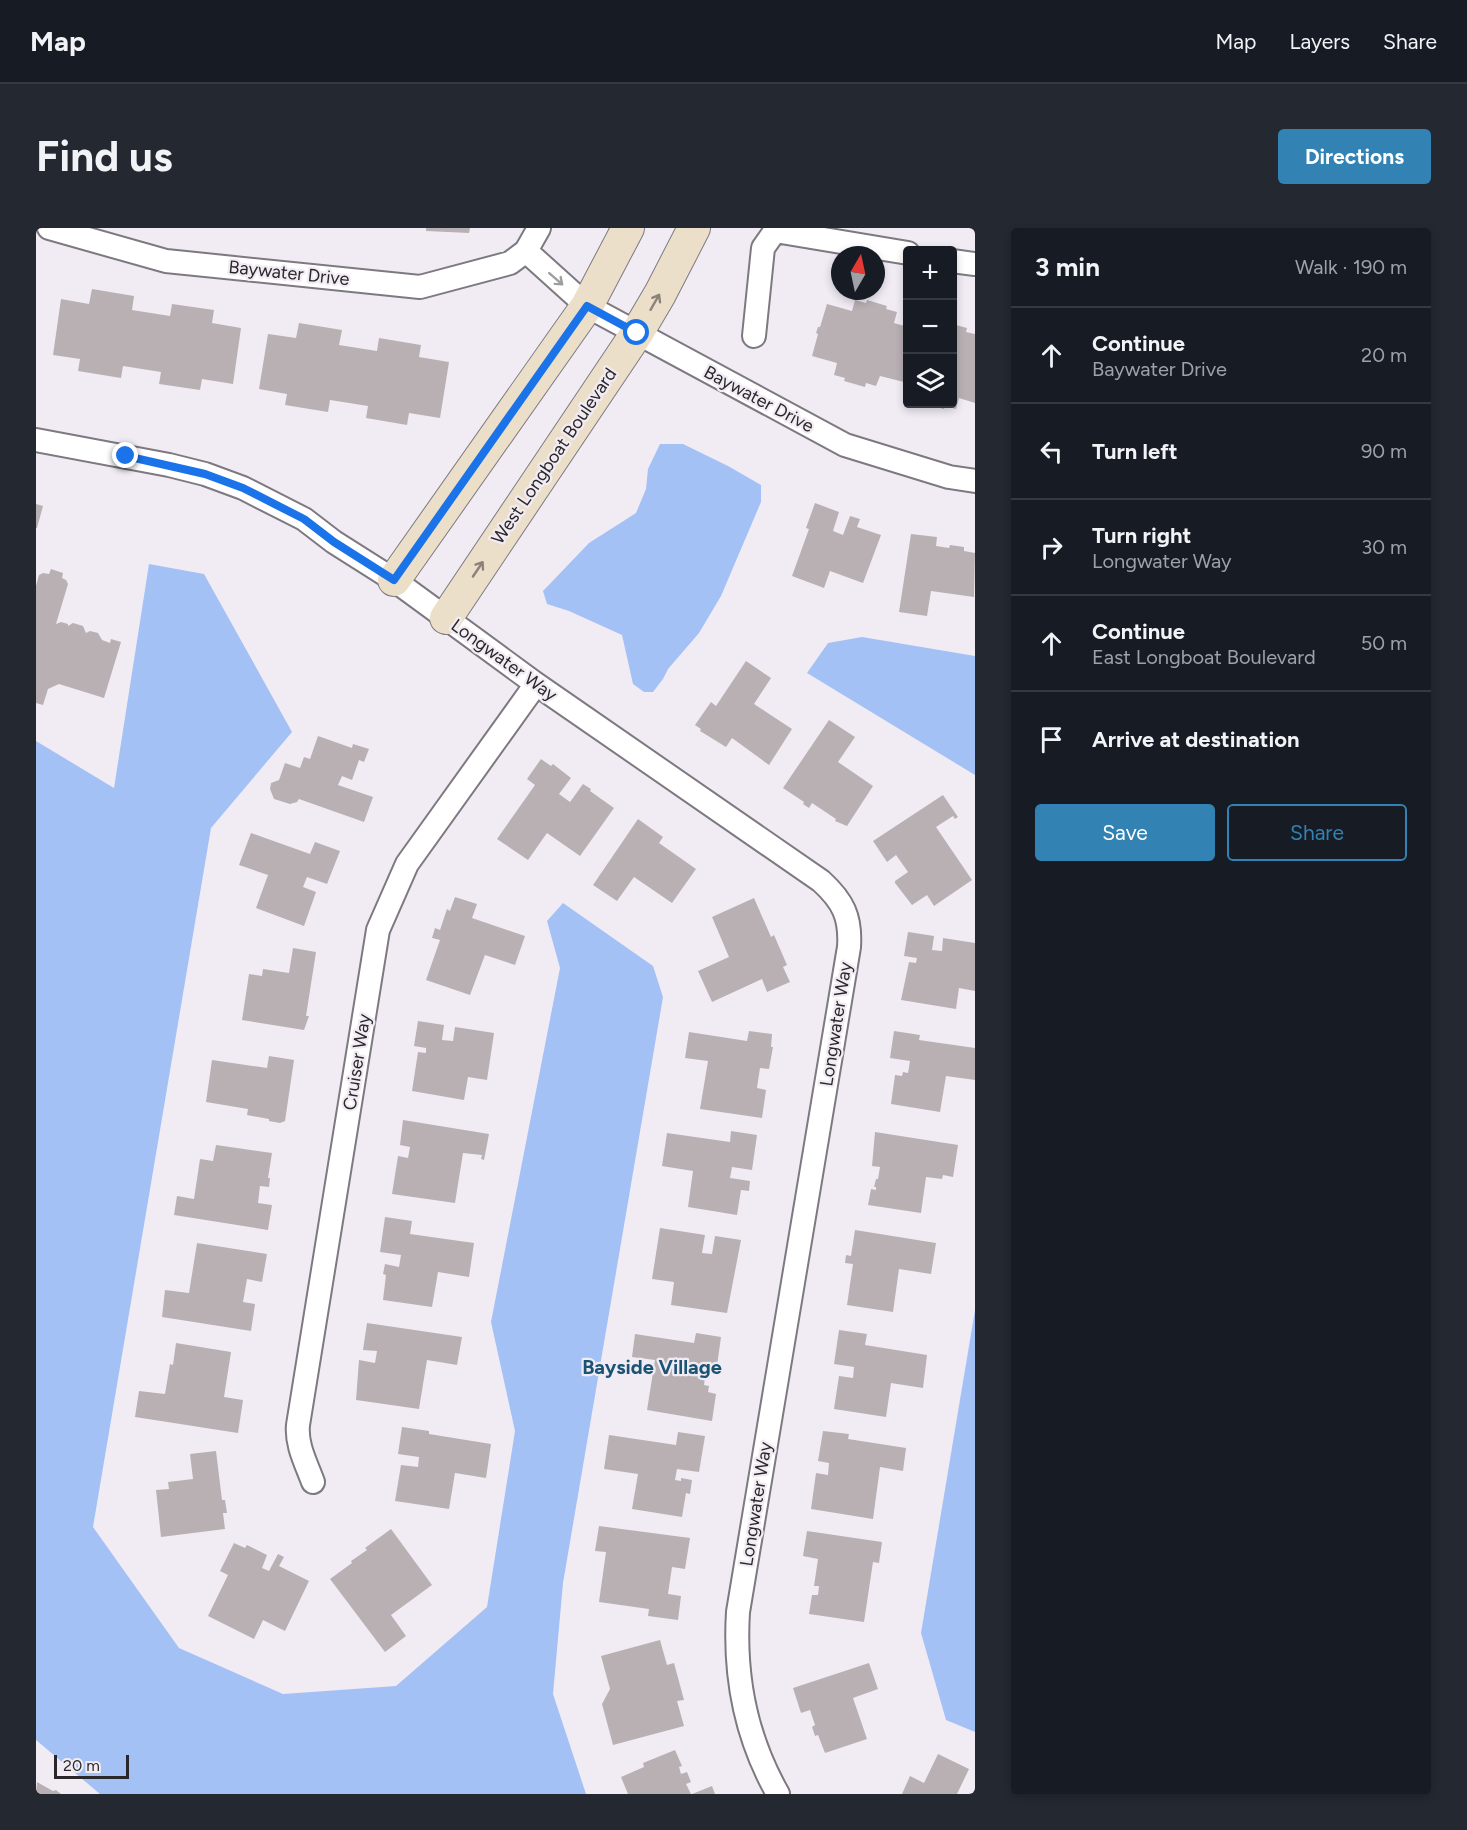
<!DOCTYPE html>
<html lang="en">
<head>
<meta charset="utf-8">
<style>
  :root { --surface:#171b24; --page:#242831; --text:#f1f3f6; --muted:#9ea1a6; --line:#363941; --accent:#3282b4 }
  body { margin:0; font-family:Figtree,sans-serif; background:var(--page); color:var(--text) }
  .controls { position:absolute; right:18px; top:18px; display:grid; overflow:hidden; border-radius:6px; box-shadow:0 3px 9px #0003 }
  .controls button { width:54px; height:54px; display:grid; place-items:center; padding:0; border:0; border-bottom:2px solid var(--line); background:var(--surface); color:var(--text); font:30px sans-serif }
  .compass { position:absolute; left:795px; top:18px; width:54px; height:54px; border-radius:50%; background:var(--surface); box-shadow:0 3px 9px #0003; rotate:9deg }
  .scale { position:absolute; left:18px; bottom:15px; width:75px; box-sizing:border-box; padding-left:6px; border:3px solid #2a272a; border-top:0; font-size:16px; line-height:21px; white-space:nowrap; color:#2a272a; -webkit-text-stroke:4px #f1ecf4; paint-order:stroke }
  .stop { position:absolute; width:18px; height:18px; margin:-14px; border:4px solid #1a73e8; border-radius:50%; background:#fff }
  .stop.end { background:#1a73e8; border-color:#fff; box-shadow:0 2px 6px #0008 }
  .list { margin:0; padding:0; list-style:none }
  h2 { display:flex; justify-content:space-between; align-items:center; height:78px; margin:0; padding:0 24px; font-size:26px }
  h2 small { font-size:20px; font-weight:400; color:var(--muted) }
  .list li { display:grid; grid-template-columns:39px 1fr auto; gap:18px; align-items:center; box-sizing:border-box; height:96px; padding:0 24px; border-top:2px solid var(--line) }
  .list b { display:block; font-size:22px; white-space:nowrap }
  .list p { margin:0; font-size:20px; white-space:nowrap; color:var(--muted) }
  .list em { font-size:20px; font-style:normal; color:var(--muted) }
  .actions { display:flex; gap:12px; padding:18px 24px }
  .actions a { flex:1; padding:14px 0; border:2px solid var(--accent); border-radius:6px; text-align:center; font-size:21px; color:var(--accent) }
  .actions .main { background:var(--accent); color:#fff }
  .icon { flex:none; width:33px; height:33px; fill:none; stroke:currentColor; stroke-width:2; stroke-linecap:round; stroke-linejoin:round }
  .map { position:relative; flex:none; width:939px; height:1566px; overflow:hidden; border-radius:6px }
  header { display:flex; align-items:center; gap:36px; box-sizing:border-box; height:84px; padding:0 30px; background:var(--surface); border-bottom:2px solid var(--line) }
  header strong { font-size:28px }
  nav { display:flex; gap:33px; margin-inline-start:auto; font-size:21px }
  .intro { display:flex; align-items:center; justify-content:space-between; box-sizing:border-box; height:144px; padding:0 36px }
  h1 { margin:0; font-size:42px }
  .button { padding:15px 27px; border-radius:6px; background:var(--accent); color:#fff; font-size:21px; font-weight:700 }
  main { display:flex; gap:36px; padding:0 36px }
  aside { flex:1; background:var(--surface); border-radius:6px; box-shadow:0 3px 9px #0003 }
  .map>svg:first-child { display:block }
  .water { fill:#a4c1f6 }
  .building { fill:#b9b0b4 }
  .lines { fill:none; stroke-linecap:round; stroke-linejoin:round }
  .street-casing { stroke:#7e7980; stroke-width:26 }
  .secondary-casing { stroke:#7e7980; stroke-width:34 }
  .street { stroke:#fff; stroke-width:22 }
  .secondary { stroke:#ecdfca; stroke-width:32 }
  .oneway { stroke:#9f9e9f }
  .oneway2 { stroke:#8b837a }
  .route { stroke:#1a73e8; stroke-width:8 }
  .labels { text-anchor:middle; stroke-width:4.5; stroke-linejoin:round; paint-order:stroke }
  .street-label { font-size:18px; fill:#2a272a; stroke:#f1ecf4 }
  .neighbourhood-label { font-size:20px; font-weight:bold; fill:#1b5374; stroke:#f1ecf4 }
</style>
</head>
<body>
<header>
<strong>Map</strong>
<nav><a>Map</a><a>Layers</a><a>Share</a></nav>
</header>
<div class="intro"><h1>Find us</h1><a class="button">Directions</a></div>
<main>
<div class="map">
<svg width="939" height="1566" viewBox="0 0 939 1566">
  <rect width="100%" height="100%" fill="#f1ecf4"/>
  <!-- water -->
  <path class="water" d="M 624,216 L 647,216 L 692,238 L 725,257 L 725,274 L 685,368 L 663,405 L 632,441 L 627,451 L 617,464 L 608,464 L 597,456 L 586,407 L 533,383 L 511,376 L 507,363 L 553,315 L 600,285 L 610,261 L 612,241 Z
    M 113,336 L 168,346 L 256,504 L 175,600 L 57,1299 L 143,1420 L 247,1466 L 360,1458 L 451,1379 L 479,1203 L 455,1094 L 524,740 L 511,693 L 527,675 L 617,738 L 627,769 L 527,1355 L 517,1466 L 550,1566 L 64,1566 L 0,1512 L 0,513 L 78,560 Z
    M 826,409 L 939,428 L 939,547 L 771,445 L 792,415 Z
    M 939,1082 L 939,1504 L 910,1492 L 885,1405 Z"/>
  <!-- building -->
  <path class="building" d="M 390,0 L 434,0 L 433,5 L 390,3 Z
    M 56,61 L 98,68 L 96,82 L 134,88 L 136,76 L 178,82 L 176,95 L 205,100 L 197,156 L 166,151 L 164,162 L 123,156 L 125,144 L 87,138 L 85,150 L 42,143 L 44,131 L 17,127 L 25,71 L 53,76 Z
    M 819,72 L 830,75 L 831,72 L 851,78 L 850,81 L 861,84 L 858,95 L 872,99 L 872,155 L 844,148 L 840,158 L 830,155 L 829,159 L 808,153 L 809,150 L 798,147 L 801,135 L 776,128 L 782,106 L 780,105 L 782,99 L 784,99 L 791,76 L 816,83 Z
    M 263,95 L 306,102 L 303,117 L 341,123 L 343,110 L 385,117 L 383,129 L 413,134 L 404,190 L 373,185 L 371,197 L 330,190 L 332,178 L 294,172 L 292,184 L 249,177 L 251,166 L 223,161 L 232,106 L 260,110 Z
    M 916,96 L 931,100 L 930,104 L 939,106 L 939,175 L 923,170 L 920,181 L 909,178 L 908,181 L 890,176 L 916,176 Z
    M 779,275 L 803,284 L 797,303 L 807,307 L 814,288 L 824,291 L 821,299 L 845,307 L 827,355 L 794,343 L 788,360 L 756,348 L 773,301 L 770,300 Z
    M 0,276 L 7,278 L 1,300 L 0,300 Z
    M 875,306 L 901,309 L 900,318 L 913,320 L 914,317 L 928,319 L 928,323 L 939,325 L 938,369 L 895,363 L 891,388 L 863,384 Z
    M 15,341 L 27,345 L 26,350 L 30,352 L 32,356 L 20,396 L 25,394 L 32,396 L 32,398 L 37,395 L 47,398 L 50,405 L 54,403 L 62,405 L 66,412 L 74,415 L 75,411 L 85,414 L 68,470 L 23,456 L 12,461 L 7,477 L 0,475 L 0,358 L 3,347 L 7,345 L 13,346 Z
    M 710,433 L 735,450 L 718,476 L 756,501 L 733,537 L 696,510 L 690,519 L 664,503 L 665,501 L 659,497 L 675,474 L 680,478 Z
    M 793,492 L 819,509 L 802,534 L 837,558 L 811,598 L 799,593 L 800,591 L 776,575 L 773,580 L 767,576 L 768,574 L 747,560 Z
    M 282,508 L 316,520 L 317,516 L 333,521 L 328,534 L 323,532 L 316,552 L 306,548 L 302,557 L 337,569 L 328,594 L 263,571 L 261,574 L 254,576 L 238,571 L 234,561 L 235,555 L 243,552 L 249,535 L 264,540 L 268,529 L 274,531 Z
    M 505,531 L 515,538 L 517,536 L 535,550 L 523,566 L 534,574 L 547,556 L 555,561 L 554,563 L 578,580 L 544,628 L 511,605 L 492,632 L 461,611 L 499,557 L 491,551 Z
    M 907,567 L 922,589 L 919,591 L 917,588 L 900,599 L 936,652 L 898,678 L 891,667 L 876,677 L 859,655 L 859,653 L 872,644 L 860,627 L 851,634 L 837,613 Z
    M 602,591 L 627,609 L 623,615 L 660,641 L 636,675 L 598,649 L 581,673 L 557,657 Z
    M 215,605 L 274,626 L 279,614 L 304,623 L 291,656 L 271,649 L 267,659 L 280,664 L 268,698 L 220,680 L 232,647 L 203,637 Z
    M 419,669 L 441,676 L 436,690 L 489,708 L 479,737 L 449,727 L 434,767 L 390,752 L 404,712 L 396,710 L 399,700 L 404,702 L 411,681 L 414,683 Z
    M 718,670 L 735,709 L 738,707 L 751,737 L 747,739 L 754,754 L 731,764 L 726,751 L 676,774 L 662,743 L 693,729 L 676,689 Z
    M 872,704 L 898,708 L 896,722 L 906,723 L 907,710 L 939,715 L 939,763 L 923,760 L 920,781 L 865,772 L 873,734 L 880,735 L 881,730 L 868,728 Z
    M 257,720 L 280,724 L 270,788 L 273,788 L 268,802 L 206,792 L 213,746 L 226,748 L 227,741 L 253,745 Z
    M 382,793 L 408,797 L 406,812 L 417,813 L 419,799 L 458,805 L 451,852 L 432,849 L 428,872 L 376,863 L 382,824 L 390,825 L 390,820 L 378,818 Z
    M 713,803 L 736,806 L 735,819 L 737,819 L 733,841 L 724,840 L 721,860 L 730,862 L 726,890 L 664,881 L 672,833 L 649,830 L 653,804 L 711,813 Z
    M 858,803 L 884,807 L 883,812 L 939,820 L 939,852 L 910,848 L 904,884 L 855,876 L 859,847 L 866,848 L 867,844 L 872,845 L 874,833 L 854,830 Z
    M 233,828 L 258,832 L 249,893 L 244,895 L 233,893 L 233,891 L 211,887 L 212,881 L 170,874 L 176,832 L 231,840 Z
    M 367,892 L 453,906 L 448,932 L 445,931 L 446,927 L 427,925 L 419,975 L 356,966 L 362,928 L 372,930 L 374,919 L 364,917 Z
    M 695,903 L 721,907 L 716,942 L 696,939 L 694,950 L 714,953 L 713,963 L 705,962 L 701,987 L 652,979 L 657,943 L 626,938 L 631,905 L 694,914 Z
    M 839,904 L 922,917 L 917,949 L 907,947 L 906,951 L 890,949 L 885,985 L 832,977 L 835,961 L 840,962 L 840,959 L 838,959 L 840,951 L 842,951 L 844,939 L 836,938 Z
    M 180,917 L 236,925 L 232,950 L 234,950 L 233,959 L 224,958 L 222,975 L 236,977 L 232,1002 L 138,987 L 141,968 L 158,971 L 164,931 L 177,933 Z
    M 349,989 L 376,993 L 374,1006 L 438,1015 L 433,1049 L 402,1044 L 396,1079 L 347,1072 L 350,1047 L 347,1046 L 349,1036 L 363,1039 L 365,1027 L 344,1024 Z
    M 624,1000 L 669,1007 L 666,1025 L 676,1026 L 679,1008 L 705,1012 L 691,1085 L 635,1077 L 638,1054 L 616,1051 Z
    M 819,1002 L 900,1015 L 895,1046 L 863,1041 L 857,1084 L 811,1077 L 817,1036 L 809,1035 L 810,1027 L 815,1028 Z
    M 161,1015 L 231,1026 L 226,1054 L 211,1051 L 207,1074 L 219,1076 L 215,1103 L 126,1089 L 129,1062 L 153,1065 Z
    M 331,1095 L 426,1109 L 421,1137 L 391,1132 L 383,1181 L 320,1172 L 323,1132 L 339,1135 L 341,1123 L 327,1122 Z
    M 803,1102 L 831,1106 L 829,1117 L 891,1127 L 887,1160 L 855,1155 L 850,1189 L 798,1181 L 803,1148 L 817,1150 L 818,1139 L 798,1136 Z
    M 660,1105 L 685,1109 L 680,1145 L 670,1143 L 668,1157 L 673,1158 L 672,1164 L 680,1166 L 676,1193 L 611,1182 L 619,1132 L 596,1129 L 599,1106 L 658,1115 Z
    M 140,1115 L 195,1124 L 188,1169 L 207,1172 L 202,1205 L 99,1189 L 103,1163 L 129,1166 L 134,1136 L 137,1137 Z
    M 366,1199 L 393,1203 L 393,1206 L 455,1216 L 450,1250 L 419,1245 L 413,1281 L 359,1273 L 365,1237 L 382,1239 L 383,1229 L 362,1226 Z
    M 787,1203 L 813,1206 L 812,1211 L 870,1220 L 867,1243 L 844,1239 L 837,1291 L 775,1281 L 780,1245 L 792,1247 L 793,1235 L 782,1233 Z
    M 642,1204 L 669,1208 L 663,1244 L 641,1241 L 639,1252 L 645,1253 L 645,1250 L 656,1252 L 654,1266 L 650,1265 L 646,1289 L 596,1281 L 602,1246 L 568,1241 L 573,1207 L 640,1217 Z
    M 180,1223 L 186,1272 L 189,1272 L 191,1285 L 187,1285 L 189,1301 L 125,1309 L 120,1262 L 133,1261 L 132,1254 L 157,1251 L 154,1226 Z
    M 563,1298 L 654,1310 L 649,1341 L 636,1339 L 632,1366 L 645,1368 L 642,1392 L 612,1388 L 613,1381 L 563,1374 L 570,1324 L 559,1323 Z
    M 355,1301 L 396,1357 L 355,1387 L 370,1408 L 349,1424 L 294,1351 L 316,1335 L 315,1333 L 331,1322 L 329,1320 Z
    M 771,1303 L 846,1314 L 843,1335 L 837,1334 L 828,1394 L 773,1386 L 776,1367 L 782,1367 L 783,1358 L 778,1358 L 782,1331 L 767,1328 Z
    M 198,1315 L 209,1320 L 211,1317 L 231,1327 L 226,1340 L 233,1343 L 242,1326 L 248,1329 L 243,1338 L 273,1353 L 249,1403 L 227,1392 L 218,1411 L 172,1388 L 192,1347 L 184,1343 Z
    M 624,1412 L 631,1437 L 638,1435 L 648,1472 L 641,1473 L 648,1498 L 577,1517 L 566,1476 L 574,1461 L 565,1428 Z
    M 833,1435 L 842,1461 L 817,1470 L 831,1511 L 789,1525 L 782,1507 L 779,1508 L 776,1499 L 779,1497 L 774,1482 L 765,1485 L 757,1460 Z
    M 639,1522 L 646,1538 L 643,1539 L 645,1546 L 651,1544 L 655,1554 L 650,1556 L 655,1566 L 592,1566 L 585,1549 L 608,1539 L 607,1535 Z
    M 902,1526 L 933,1541 L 921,1566 L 866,1566 L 874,1548 L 888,1555 Z
    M 1,1554 L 17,1563 L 20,1562 L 25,1566 L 0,1566 Z
    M 676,1558 L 679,1566 L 656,1566 Z"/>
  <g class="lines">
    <defs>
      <path id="street" d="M 13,0 L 130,33 L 384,59 L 474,35 L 490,23 L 503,0
        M 740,0 L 739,3 L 872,25
        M 490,23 L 551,78 L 809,217 L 913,249 L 939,253
        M 916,33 L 939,36
        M 718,108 L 727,20 L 739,3
        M 0,212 L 133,237 L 169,246 L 207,260 L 268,291 L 298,314 L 358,352 L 500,456 L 785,653 C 807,673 815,689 813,719 L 702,1384 C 698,1448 710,1510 742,1566
        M 277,1254 C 270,1235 260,1217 262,1197 L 342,702 L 371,636 L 500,456"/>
      <path id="secondary" d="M 358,352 L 551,78 L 592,0
        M 410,390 L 601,105 L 624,66 L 658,0"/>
    </defs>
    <!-- street casing -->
    <use href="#street" class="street-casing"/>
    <!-- secondary casing -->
    <use href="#secondary" class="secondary-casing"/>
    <!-- street -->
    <use href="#street" class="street"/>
    <!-- secondary -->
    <use href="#secondary" class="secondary"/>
  </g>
  <!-- one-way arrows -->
  <defs><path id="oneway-shaft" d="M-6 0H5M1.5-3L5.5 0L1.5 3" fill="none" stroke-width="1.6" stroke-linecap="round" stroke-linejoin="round" transform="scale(1.5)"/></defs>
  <use class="oneway" href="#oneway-shaft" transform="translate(520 51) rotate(41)"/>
  <g class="oneway2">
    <use href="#oneway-shaft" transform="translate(619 74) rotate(-60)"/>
    <use href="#oneway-shaft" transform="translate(442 341) rotate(-56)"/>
  </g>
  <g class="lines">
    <!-- route -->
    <path class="route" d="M 90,228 L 169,246 L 207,260 L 268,291 L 298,314 L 358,352 L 551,78 L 601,105"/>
  </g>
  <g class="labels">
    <!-- street labels -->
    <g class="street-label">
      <text transform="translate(253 45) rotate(6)" y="6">Baywater Drive</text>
      <text transform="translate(723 171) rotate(28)" y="6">Baywater Drive</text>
      <text transform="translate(518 228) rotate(-56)" y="6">West Longboat Boulevard</text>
      <text transform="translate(468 432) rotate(36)" y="6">Longwater Way</text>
      <text transform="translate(800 796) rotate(-81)" y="6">Longwater Way</text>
      <text transform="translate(321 834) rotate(-81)" y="6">Cruiser Way</text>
      <text transform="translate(720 1276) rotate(-81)" y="6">Longwater Way</text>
    </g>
    <!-- neighbourhood labels -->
    <g class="neighbourhood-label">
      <text x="616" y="1146">Bayside Village</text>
    </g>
  </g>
</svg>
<div class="controls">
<button>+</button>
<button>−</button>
<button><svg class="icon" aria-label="layers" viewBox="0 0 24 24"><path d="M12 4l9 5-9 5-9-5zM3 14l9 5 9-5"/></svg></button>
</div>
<svg class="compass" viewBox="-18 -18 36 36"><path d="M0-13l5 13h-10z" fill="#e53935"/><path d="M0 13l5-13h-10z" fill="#9ea1a6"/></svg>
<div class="scale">20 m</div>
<div class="stop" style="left:601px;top:105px"></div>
<div class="stop end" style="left:90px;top:228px"></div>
</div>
<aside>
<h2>3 min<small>Walk · 190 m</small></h2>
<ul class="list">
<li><svg class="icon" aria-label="ahead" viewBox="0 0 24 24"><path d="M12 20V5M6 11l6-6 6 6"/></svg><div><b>Continue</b><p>Baywater Drive</p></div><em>20 m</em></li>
<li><svg class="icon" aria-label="left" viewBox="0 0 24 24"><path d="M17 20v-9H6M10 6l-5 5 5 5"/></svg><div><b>Turn left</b></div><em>90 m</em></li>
<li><svg class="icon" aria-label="right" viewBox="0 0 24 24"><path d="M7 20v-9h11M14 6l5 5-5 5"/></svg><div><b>Turn right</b><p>Longwater Way</p></div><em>30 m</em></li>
<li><svg class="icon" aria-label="ahead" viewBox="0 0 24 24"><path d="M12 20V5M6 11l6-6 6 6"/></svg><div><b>Continue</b><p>East Longboat Boulevard</p></div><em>50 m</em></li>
<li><svg class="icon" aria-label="arrive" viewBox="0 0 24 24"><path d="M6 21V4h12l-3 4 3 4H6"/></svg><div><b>Arrive at destination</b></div></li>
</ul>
<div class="actions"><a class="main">Save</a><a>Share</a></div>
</aside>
</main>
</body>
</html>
